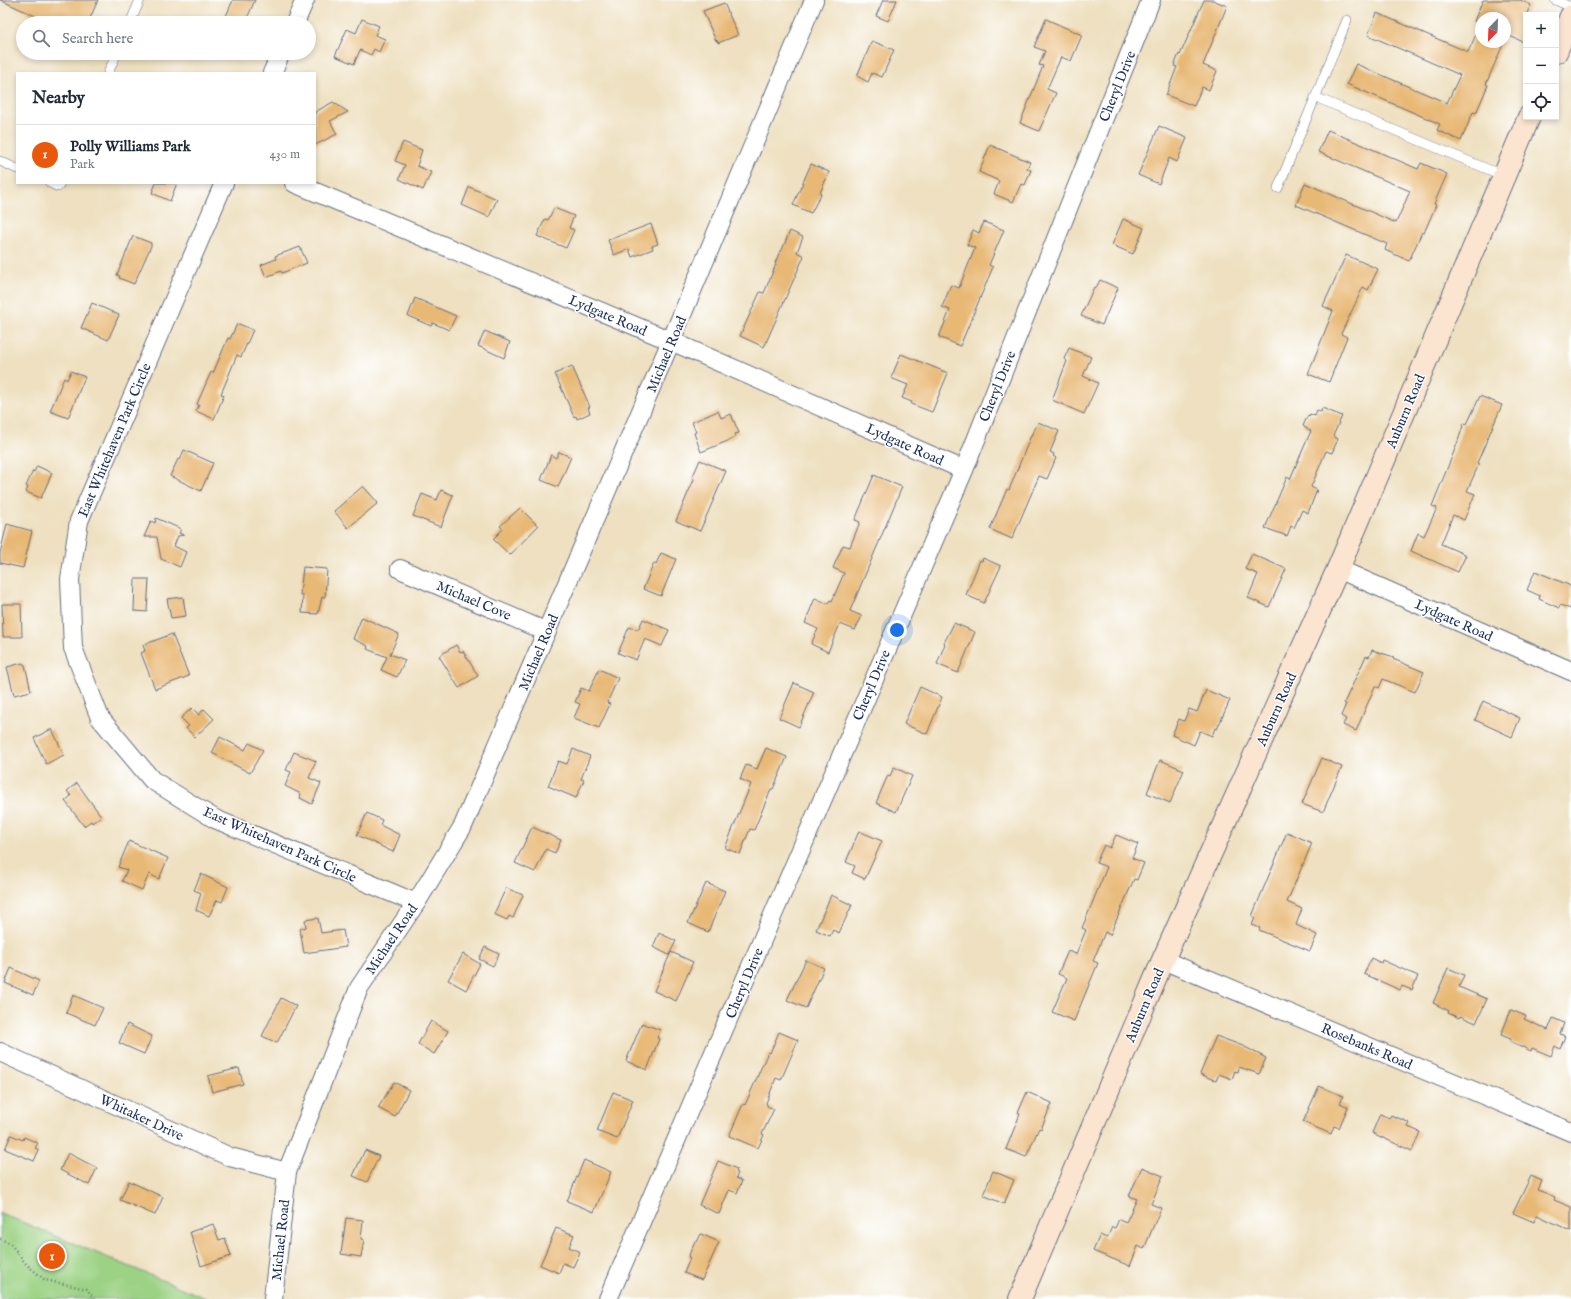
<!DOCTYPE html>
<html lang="en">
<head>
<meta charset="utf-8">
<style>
  :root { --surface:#fff; --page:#f6f6f7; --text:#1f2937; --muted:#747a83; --line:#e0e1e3; --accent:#ea580c }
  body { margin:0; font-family:"IM FELL English",serif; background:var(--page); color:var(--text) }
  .controls { position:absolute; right:12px; top:12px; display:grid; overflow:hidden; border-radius:0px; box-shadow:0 2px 6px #0003 }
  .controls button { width:36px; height:36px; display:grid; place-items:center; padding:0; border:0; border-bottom:1px solid var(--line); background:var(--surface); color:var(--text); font:20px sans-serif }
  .compass { position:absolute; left:1475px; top:12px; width:36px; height:36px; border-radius:50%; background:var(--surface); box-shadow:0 2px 6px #0003; rotate:203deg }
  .you { position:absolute; left:897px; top:630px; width:14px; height:14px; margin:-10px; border:3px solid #fff; border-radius:50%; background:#1a73e8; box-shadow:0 0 0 6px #1a73e833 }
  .badge { display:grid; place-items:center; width:26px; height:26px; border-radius:50%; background:var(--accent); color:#fff; font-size:13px; font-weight:700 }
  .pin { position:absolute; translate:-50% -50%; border:2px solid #fff; box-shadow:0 1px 4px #0006 }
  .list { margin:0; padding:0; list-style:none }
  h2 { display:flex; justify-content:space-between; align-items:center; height:52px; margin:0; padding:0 16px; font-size:17px }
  h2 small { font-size:13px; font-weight:400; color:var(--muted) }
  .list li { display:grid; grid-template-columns:26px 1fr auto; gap:12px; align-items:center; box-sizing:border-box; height:60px; padding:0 16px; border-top:1px solid var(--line) }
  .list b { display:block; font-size:15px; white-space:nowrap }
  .list p { margin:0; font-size:13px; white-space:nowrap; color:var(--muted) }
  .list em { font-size:13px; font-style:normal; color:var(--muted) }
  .icon { flex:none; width:22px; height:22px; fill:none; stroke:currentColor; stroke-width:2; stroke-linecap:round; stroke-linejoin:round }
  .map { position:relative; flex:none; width:1571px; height:1299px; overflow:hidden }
  .search { position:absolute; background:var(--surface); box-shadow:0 2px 6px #0003; left:16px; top:16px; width:300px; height:44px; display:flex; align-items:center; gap:10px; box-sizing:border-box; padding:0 14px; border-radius:22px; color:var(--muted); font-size:15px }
  .panel { position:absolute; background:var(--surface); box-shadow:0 2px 6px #0003; left:16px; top:72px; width:300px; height:112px; border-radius:0px }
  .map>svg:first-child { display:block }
  .green { fill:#9cd284; stroke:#5c8071 }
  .building { fill:#e8b874 }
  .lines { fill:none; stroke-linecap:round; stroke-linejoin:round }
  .lane-casing { stroke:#656d80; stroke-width:10 }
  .street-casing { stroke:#656d80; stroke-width:20 }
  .secondary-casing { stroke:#656d80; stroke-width:24 }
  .path { stroke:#656d80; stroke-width:2.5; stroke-dasharray:1 3; stroke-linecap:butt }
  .lane { stroke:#fff; stroke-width:9 }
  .street { stroke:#fff; stroke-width:18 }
  .secondary { stroke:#fce5d0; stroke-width:22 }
  .labels { text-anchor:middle; stroke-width:3; stroke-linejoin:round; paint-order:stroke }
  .street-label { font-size:14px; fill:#1b2f5e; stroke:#fff }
</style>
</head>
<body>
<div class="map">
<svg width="1571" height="1299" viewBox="0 0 1571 1299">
  <rect width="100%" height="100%" fill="#fff"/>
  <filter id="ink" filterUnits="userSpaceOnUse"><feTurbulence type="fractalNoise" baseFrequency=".025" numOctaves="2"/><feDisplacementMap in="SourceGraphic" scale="8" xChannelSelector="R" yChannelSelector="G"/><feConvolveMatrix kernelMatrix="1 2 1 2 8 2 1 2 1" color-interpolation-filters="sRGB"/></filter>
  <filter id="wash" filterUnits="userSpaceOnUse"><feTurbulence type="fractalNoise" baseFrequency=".012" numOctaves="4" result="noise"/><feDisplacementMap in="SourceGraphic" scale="16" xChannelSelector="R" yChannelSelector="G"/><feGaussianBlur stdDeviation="0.9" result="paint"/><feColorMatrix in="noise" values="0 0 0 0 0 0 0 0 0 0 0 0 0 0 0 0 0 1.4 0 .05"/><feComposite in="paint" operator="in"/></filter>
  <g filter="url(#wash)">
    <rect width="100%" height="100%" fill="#eee0c0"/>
    <!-- green -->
    <path class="green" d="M 0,1213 L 208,1299 L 0,1299 Z"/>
    <g id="blocks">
      <!-- building -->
      <path class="building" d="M 0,0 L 98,0 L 88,23 L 51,23 Z
        M 233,0 L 255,0 L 245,23 L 223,23 Z
        M 883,0 L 897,0 L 888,21 L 876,16 Z
        M 1204,0 L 1213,0 L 1227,6 L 1203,65 L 1217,71 L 1209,90 L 1202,87 L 1194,106 L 1166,95 L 1177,67 L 1174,66 L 1179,54 L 1180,55 Z
        M 1483,0 L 1520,0 L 1531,5 L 1526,15 L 1526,43 L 1507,35 L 1505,39 L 1505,18 L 1481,18 L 1481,42 L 1504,42 L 1486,84 L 1488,85 L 1476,113 L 1473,112 L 1461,141 L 1437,130 L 1440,124 L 1347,84 L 1356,64 L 1447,103 L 1460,75 L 1368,35 L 1377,13 L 1468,52 L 1481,24 L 1474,21 Z
        M 724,3 L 738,35 L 718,43 L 717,40 L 716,41 L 703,11 Z
        M 362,19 L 379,26 L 375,35 L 385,39 L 379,52 L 374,49 L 371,55 L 360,50 L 354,64 L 335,56 L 347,29 L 356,33 Z
        M 1046,19 L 1082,35 L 1071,61 L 1061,57 L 1047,89 L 1056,93 L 1039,131 L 1020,123 L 1043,66 L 1039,65 L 1045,51 L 1034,47 Z
        M 872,41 L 894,50 L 882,77 L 872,73 L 868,82 L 857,76 Z
        M 333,102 L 348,112 L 330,121 L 337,134 L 315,145 L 315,112 Z
        M 1159,126 L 1187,138 L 1177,162 L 1169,158 L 1159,184 L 1138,175 Z
        M 1328,130 L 1418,169 L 1421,163 L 1447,174 L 1434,204 L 1436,205 L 1424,233 L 1422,232 L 1409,261 L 1385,250 L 1387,244 L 1296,205 L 1305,183 L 1396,223 L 1410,191 L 1318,152 Z
        M 403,142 L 422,150 L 417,166 L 431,172 L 423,190 L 399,179 L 405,165 L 395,161 Z
        M 990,145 L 1030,162 L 1027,169 L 1031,170 L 1025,185 L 1021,184 L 1013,202 L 994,194 L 999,181 L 979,172 Z
        M 811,164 L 829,172 L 820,193 L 821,194 L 811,213 L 793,205 Z
        M 156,183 L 177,183 L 170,201 L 152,193 Z
        M 469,187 L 497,199 L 489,217 L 462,205 Z
        M 554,208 L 574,216 L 569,228 L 574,230 L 566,248 L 537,236 L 545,219 L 548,220 Z
        M 1123,219 L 1144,228 L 1133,254 L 1112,245 Z
        M 984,222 L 1004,230 L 989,265 L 993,267 L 960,346 L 939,337 L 950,310 L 942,307 L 951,285 L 959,288 L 975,248 L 967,245 L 973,230 L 979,233 Z
        M 651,224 L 658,244 L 652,246 L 653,249 L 632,257 L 629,249 L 614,255 L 608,240 Z
        M 790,231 L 803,237 L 797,252 L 804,256 L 764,347 L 740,336 L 760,292 L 764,293 L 776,264 L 775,263 L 780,251 L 781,252 Z
        M 133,236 L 151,243 L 151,246 L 134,284 L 119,278 L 120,276 L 117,275 Z
        M 300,247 L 307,263 L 282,273 L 281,271 L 266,277 L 261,265 L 276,259 L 275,256 Z
        M 1346,255 L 1378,269 L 1368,290 L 1363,287 L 1341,334 L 1347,337 L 1329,382 L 1308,374 L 1333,311 L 1323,306 Z
        M 1100,280 L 1118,288 L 1102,325 L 1081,316 L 1094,287 L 1096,288 Z
        M 415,298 L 456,316 L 449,330 L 433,323 L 431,326 L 408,316 Z
        M 92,303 L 119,315 L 108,340 L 81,328 Z
        M 237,324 L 239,325 L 239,324 L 253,330 L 241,357 L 237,355 L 221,394 L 224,395 L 214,419 L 196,411 L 199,405 L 197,404 L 211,372 L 213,373 L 214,371 L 228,338 L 230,339 Z
        M 485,331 L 510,342 L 504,358 L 478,346 Z
        M 1069,348 L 1091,357 L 1083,376 L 1098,383 L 1084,414 L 1052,400 L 1067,361 L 1064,359 Z
        M 901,354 L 948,373 L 932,412 L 911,404 L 912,402 L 902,398 L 908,385 L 891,378 Z
        M 572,366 L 590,407 L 588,408 L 590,413 L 577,419 L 576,416 L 574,417 L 555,374 Z
        M 71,371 L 85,377 L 68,418 L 50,411 L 64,378 L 67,380 Z
        M 1480,396 L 1502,405 L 1477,463 L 1479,464 L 1467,491 L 1475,494 L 1464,520 L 1453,515 L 1441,544 L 1466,555 L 1458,572 L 1411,551 L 1418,533 L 1424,536 L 1437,508 L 1432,506 L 1457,444 L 1464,423 L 1467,424 Z
        M 1322,408 L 1342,416 L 1333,436 L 1338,439 L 1332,453 L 1326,451 L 1311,487 L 1317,490 L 1308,513 L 1302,510 L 1294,528 L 1291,526 L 1287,536 L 1265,528 L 1287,477 L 1290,479 L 1311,431 L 1303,426 L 1308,415 L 1309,416 L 1310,414 L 1315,416 L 1317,410 L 1321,412 Z
        M 718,411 L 721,418 L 731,414 L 739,433 L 735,434 L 736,436 L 730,440 L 701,452 L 694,433 L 696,432 L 692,422 Z
        M 1038,422 L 1059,431 L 1050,452 L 1054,454 L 1053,456 L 1056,458 L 1047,479 L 1039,476 L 1012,539 L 990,529 L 1007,489 L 1009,490 L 1032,433 L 1033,433 Z
        M 184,450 L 213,463 L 201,491 L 170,476 L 178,459 L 180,460 Z
        M 559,452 L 571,457 L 558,487 L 541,480 L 551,455 L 556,458 Z
        M 700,460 L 726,471 L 700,531 L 676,521 L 694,479 L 692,478 Z
        M 37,466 L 52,473 L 41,498 L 26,492 L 28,487 L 26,486 L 33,471 L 34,472 Z
        M 874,475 L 902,487 L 850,611 L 862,616 L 855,630 L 840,624 L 828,652 L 811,644 L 818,629 L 805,623 L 815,598 L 828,604 L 830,600 L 832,601 L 844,573 L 833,568 L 843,545 L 850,547 L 860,522 L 855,520 Z
        M 363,486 L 378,503 L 348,528 L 334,511 Z
        M 441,490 L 453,495 L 441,527 L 413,516 L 422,494 L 437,500 Z
        M 520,508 L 538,526 L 510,555 L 493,539 L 503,529 L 500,526 Z
        M 156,518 L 181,529 L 179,533 L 184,535 L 178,536 L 174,546 L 186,552 L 180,567 L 161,559 L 157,537 L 144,537 L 151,521 L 155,523 Z
        M 7,524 L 32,531 L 23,568 L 0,563 L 0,553 Z
        M 661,553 L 676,559 L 661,596 L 643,589 L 654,563 L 656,564 Z
        M 1252,554 L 1286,569 L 1269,607 L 1248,598 L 1258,574 L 1245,569 Z
        M 983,558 L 1001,566 L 984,603 L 966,595 L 980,560 L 982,561 Z
        M 303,567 L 327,569 L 325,597 L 322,597 L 318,614 L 302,613 L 303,595 L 300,595 Z
        M 1535,571 L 1571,586 L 1571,609 L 1560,605 L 1559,608 L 1539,599 L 1540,596 L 1527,590 Z
        M 135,579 L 149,579 L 147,612 L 134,611 Z
        M 183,597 L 186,616 L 171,618 L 167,599 Z
        M 2,604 L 21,604 L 22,637 L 3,637 Z
        M 362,617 L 399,634 L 390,654 L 405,660 L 397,677 L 381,670 L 387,657 L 367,649 L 368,646 L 353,639 Z
        M 643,619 L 669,630 L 662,646 L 645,639 L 636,660 L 618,653 L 629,627 L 638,630 Z
        M 954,623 L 975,632 L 958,673 L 937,664 L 945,644 L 944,643 Z
        M 172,634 L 189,676 L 155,689 L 141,653 L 145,651 L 143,645 Z
        M 456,645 L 460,652 L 463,651 L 478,676 L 459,688 L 439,656 Z
        M 1372,650 L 1394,657 L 1393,659 L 1424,672 L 1415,692 L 1383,679 L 1379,688 L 1375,686 L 1356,731 L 1343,725 L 1346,719 L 1341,716 L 1346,704 L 1344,703 L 1366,656 L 1369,657 Z
        M 22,663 L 25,665 L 31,691 L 14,695 L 7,667 Z
        M 599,669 L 618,678 L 607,703 L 610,704 L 599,728 L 574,718 L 580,704 L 575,702 L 581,688 L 589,691 Z
        M 794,683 L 814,692 L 799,727 L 779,718 Z
        M 920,687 L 942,697 L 927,734 L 904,724 Z
        M 1206,690 L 1230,700 L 1217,729 L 1215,728 L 1212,736 L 1200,731 L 1194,745 L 1172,735 L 1179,719 L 1184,721 L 1189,709 L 1197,712 Z
        M 1483,701 L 1520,718 L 1512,737 L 1475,720 Z
        M 192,708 L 199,715 L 204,709 L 214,719 L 195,737 L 186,728 L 189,726 L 181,718 Z
        M 52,729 L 64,755 L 46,764 L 34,738 Z
        M 220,737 L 245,750 L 249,743 L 263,750 L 250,773 L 212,753 Z
        M 766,748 L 787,757 L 773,789 L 771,789 L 754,830 L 750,829 L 740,854 L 725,848 L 751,784 L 740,779 L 746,765 L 757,769 Z
        M 573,749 L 590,756 L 581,779 L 584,780 L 576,798 L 548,786 L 558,761 L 567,764 Z
        M 294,752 L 316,761 L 309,778 L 321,783 L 312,804 L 300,798 L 301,794 L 285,786 L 291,772 L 286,770 Z
        M 1322,758 L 1342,767 L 1323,812 L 1302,804 Z
        M 1160,760 L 1184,770 L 1170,803 L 1147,793 Z
        M 894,767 L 912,776 L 896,812 L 876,803 L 888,775 L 890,776 Z
        M 77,783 L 101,816 L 92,823 L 91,821 L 84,826 L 65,801 L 71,796 L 67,791 Z
        M 367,813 L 382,820 L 380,825 L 400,835 L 393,852 L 357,835 Z
        M 532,827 L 561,840 L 555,853 L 546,849 L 535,872 L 515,863 Z
        M 859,831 L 882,841 L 865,879 L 852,873 L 855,866 L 846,862 Z
        M 1287,832 L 1312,843 L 1287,902 L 1302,909 L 1296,925 L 1317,935 L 1310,951 L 1259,930 L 1260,928 L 1252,925 L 1255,918 L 1252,916 Z
        M 1116,835 L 1138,844 L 1132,858 L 1144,863 L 1137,880 L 1134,879 L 1110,935 L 1105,932 L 1093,961 L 1098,963 L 1074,1021 L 1052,1012 L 1067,978 L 1058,974 L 1068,951 L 1076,954 L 1086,930 L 1082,928 L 1107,867 L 1096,863 L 1104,845 L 1110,848 Z
        M 129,841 L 168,858 L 159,879 L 149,874 L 142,890 L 122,881 L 127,870 L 118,867 Z
        M 201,874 L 228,887 L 222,902 L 217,900 L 209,916 L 196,910 L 201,893 L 194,890 Z
        M 706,883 L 725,891 L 708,932 L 688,923 Z
        M 506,888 L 523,895 L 513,918 L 509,916 L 507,920 L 494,914 Z
        M 831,895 L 852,905 L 839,933 L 833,930 L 830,936 L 816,930 Z
        M 318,918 L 321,933 L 343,930 L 346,947 L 304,953 L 300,929 L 306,927 L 305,920 Z
        M 659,933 L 676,941 L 669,955 L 653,947 Z
        M 485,947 L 499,954 L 493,966 L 479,959 Z
        M 671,952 L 693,962 L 676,1001 L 654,991 Z
        M 463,954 L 480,964 L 466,990 L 448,980 Z
        M 1371,958 L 1381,963 L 1382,960 L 1418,976 L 1412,990 L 1402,986 L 1400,990 L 1364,974 Z
        M 806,960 L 824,968 L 806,1008 L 787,1000 Z
        M 11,968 L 39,981 L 33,995 L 5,983 Z
        M 1448,968 L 1464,975 L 1459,987 L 1487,999 L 1476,1023 L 1460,1016 L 1459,1018 L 1448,1013 L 1449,1011 L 1433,1003 Z
        M 73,995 L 103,1008 L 95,1025 L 66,1013 Z
        M 281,998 L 296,1006 L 277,1043 L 262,1036 Z
        M 1511,1010 L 1526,1016 L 1524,1019 L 1548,1030 L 1553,1018 L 1564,1023 L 1560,1034 L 1565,1036 L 1560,1049 L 1555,1046 L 1551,1056 L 1532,1048 L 1531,1051 L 1510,1041 L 1511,1039 L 1501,1035 Z
        M 431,1021 L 448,1031 L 434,1054 L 418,1044 Z
        M 642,1023 L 660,1030 L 657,1038 L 659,1039 L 647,1070 L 626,1061 Z
        M 127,1024 L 152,1036 L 144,1054 L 119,1043 Z
        M 779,1032 L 798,1040 L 781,1080 L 776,1078 L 766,1103 L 767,1104 L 767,1106 L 774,1109 L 762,1134 L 764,1135 L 758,1148 L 729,1136 L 743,1104 L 745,1105 L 768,1052 L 770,1053 Z
        M 1216,1036 L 1243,1046 L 1266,1058 L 1259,1074 L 1239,1067 L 1238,1072 L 1235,1071 L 1232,1079 L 1219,1074 L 1216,1081 L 1200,1074 Z
        M 239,1068 L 243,1084 L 212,1092 L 208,1076 Z
        M 394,1082 L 409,1090 L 395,1117 L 378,1108 Z
        M 1319,1086 L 1343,1096 L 1340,1103 L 1348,1107 L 1339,1128 L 1334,1126 L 1331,1134 L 1303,1122 Z
        M 613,1092 L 633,1100 L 617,1139 L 597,1131 Z
        M 1027,1092 L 1052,1103 L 1041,1129 L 1039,1128 L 1026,1157 L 1006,1149 L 1020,1114 L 1018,1113 Z
        M 1380,1114 L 1389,1118 L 1391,1115 L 1410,1123 L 1408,1127 L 1420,1132 L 1412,1151 L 1372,1133 Z
        M 11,1135 L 23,1140 L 24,1137 L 38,1143 L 35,1148 L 39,1150 L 34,1161 L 5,1149 Z
        M 365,1150 L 379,1156 L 367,1182 L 353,1176 Z
        M 68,1153 L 97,1168 L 89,1185 L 60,1170 Z
        M 584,1160 L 611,1172 L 594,1212 L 567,1201 Z
        M 718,1161 L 737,1169 L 736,1172 L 738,1173 L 736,1178 L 742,1181 L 737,1193 L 729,1190 L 719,1214 L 699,1205 Z
        M 1142,1167 L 1163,1176 L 1151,1204 L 1161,1208 L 1144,1249 L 1138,1246 L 1130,1266 L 1093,1251 L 1100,1235 L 1107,1238 L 1112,1227 L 1115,1228 L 1119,1219 L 1126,1222 L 1137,1199 L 1129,1196 Z
        M 993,1171 L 1014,1180 L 1004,1204 L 983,1195 Z
        M 1531,1176 L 1542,1181 L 1538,1190 L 1555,1197 L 1554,1200 L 1571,1207 L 1571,1231 L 1537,1215 L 1534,1222 L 1513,1213 Z
        M 129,1181 L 163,1197 L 155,1215 L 120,1200 Z
        M 346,1218 L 363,1220 L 361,1239 L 364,1240 L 361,1257 L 341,1254 Z
        M 213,1224 L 219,1240 L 225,1238 L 231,1256 L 201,1266 L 190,1232 Z
        M 556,1228 L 574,1235 L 569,1247 L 580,1252 L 573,1267 L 563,1263 L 559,1273 L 540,1265 Z
        M 701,1234 L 719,1242 L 702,1280 L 684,1273 L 690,1258 L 688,1257 L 695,1241 L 697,1242 Z"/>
    </g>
  </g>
  <g filter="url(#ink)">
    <use href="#blocks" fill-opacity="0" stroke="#656d80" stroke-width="1"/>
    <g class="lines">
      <defs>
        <path id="lane" d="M 1555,0 L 1571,7
          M 130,23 L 140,0
          M 108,73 L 117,53
          M 1315,97 L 1504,176
          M 0,161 L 17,169
          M 50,183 L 58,187 L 60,183
          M 1278,188 L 1347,20"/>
        <path id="street" d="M 295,23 L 305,0
          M 272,73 L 281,53
          M 224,183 L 79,521 L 70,579 L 73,648 L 100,718 L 152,780 L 215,819 L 416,903
          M 294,183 L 671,341 L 964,470
          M 400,569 L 547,632
          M 1338,569 L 1571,671
          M 1163,960 L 1571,1132
          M 0,1052 L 230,1157 L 287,1172
          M 273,1299 L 287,1172 L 359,988 L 416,903 L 463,826 L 671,341 L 814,0
          M 608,1299 L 964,470 L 1151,0"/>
        <path id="secondary" d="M 1556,52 L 1571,16
          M 1020,1299 L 1163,960 L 1338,569 L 1529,117"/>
      </defs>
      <!-- lane casing -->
      <use href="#lane" class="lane-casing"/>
      <!-- street casing -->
      <use href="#street" class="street-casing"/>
      <!-- secondary casing -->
      <use href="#secondary" class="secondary-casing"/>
      <!-- path -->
      <path class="path" d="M 0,1239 L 10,1243 L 26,1264 L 45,1280 L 87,1289 L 94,1299"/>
      <!-- lane -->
      <use href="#lane" class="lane"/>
      <!-- street -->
      <use href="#street" class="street"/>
      <!-- secondary -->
      <use href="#secondary" class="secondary"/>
    </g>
  </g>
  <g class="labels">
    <!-- street labels -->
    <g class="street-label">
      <text transform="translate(1117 86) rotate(-68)" y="5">Cheryl Drive</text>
      <text transform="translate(608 315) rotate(23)" y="5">Lydgate Road</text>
      <text transform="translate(666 354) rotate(-67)" y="5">Michael Road</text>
      <text transform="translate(997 386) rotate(-68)" y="5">Cheryl Drive</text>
      <text transform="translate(1405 411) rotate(-67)" y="5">Auburn Road</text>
      <text transform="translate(114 440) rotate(-67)" y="5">East Whitehaven Park Circle</text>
      <text transform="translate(905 444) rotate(24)" y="5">Lydgate Road</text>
      <text transform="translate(474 600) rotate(23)" y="5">Michael Cove</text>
      <text transform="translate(1454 620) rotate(24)" y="5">Lydgate Road</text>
      <text transform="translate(538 652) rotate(-67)" y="5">Michael Road</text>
      <text transform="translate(871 685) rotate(-67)" y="5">Cheryl Drive</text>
      <text transform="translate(1276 709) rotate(-66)" y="5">Auburn Road</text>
      <text transform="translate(280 844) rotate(24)" y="5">East Whitehaven Park Circle</text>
      <text transform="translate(391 939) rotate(-56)" y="5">Michael Road</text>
      <text transform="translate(744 983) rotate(-67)" y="5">Cheryl Drive</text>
      <text transform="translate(1144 1005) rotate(-67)" y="5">Auburn Road</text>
      <text transform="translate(1367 1046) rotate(23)" y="5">Rosebanks Road</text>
      <text transform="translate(142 1117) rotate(25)" y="5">Whitaker Drive</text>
      <text transform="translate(280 1240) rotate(-84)" y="5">Michael Road</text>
    </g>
  </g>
</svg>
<div class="controls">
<button>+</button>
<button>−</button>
<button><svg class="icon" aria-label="locate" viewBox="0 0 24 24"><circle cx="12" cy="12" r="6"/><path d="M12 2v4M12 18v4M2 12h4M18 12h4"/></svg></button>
</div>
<svg class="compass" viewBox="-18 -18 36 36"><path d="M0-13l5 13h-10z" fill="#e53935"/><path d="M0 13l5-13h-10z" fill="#747a83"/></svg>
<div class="you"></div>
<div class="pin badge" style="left:52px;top:1256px">1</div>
<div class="search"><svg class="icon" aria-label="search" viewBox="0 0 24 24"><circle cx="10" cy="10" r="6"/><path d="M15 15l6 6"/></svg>Search here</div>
<section class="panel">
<h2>Nearby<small></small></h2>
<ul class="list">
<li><span class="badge">1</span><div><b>Polly Williams Park</b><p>Park</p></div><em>430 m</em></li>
</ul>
</section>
</div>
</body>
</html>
